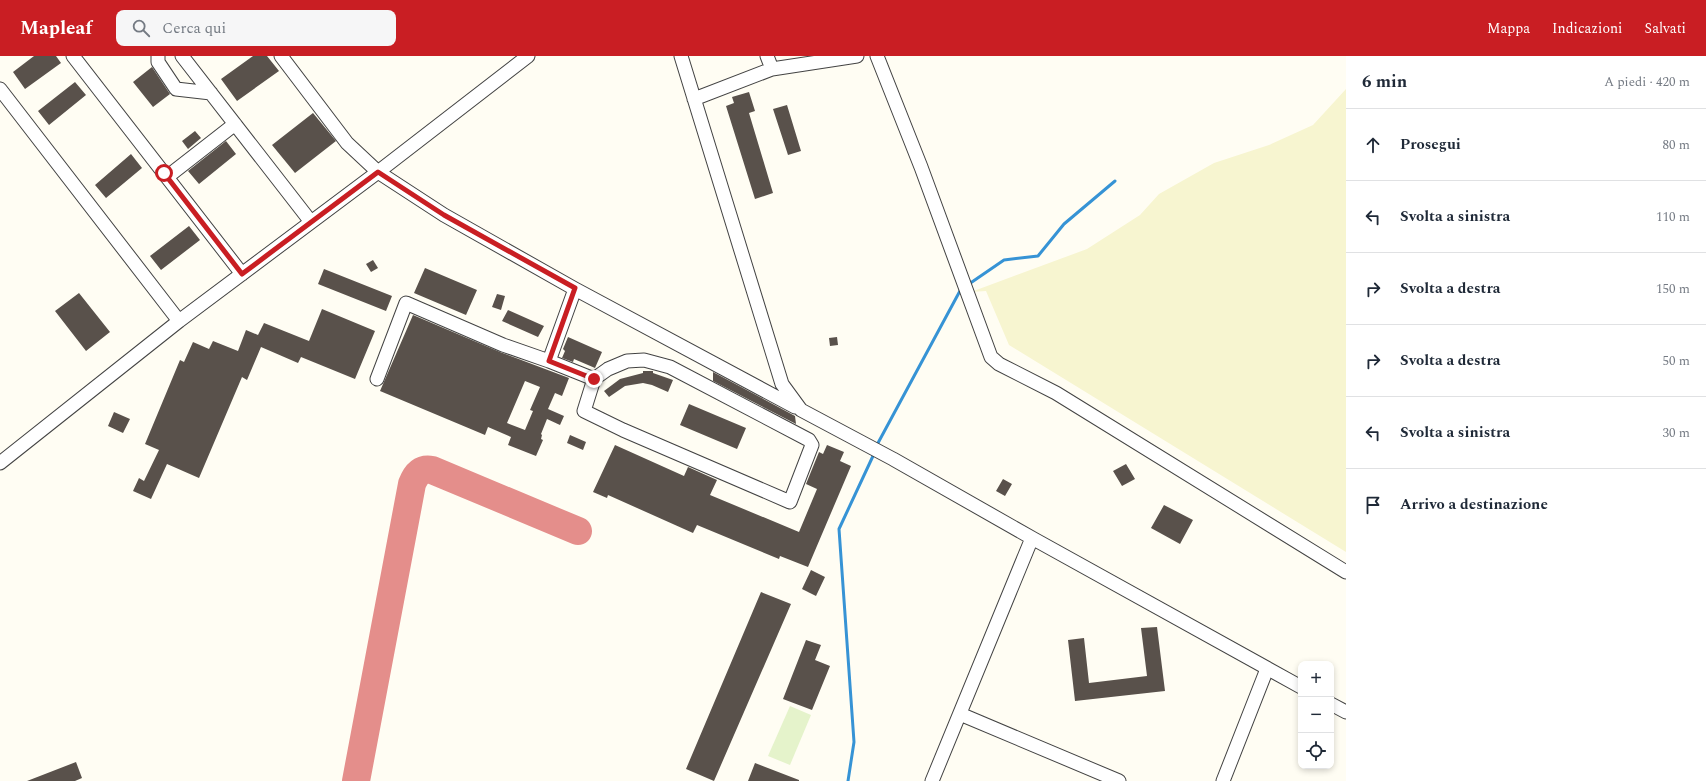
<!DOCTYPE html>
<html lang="it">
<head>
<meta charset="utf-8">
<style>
  :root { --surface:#fff; --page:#f6f6f7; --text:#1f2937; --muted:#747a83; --line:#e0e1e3; --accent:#c91e23 }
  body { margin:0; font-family:Spectral,serif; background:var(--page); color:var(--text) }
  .controls { position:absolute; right:12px; bottom:12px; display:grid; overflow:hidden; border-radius:8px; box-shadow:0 2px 6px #0003 }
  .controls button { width:36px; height:36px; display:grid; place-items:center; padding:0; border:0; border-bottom:1px solid var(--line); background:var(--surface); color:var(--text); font:20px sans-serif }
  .stop { position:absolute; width:12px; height:12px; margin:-9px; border:3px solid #c91e23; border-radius:50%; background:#fff }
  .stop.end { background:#c91e23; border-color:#fff; box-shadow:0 1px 4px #0008 }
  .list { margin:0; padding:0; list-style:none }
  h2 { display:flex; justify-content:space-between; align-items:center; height:52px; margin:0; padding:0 16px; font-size:17px }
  h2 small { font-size:13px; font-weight:400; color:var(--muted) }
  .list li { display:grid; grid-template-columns:26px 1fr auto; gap:12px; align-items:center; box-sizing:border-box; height:72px; padding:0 16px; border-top:1px solid var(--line) }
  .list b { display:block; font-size:15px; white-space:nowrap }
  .list em { font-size:13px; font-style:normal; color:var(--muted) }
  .icon { flex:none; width:22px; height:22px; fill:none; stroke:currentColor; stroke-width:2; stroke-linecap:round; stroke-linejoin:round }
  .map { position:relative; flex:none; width:1346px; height:725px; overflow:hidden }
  header { display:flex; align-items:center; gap:24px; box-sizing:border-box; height:56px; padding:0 20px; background:var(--accent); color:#fff }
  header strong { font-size:19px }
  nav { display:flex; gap:22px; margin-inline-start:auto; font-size:14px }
  .search { width:280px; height:36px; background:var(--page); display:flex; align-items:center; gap:10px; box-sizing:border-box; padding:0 14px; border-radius:8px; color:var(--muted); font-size:15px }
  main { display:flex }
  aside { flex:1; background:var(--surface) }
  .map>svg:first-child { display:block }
  .farmland { fill:#f7f5d0 }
  .pitch { fill:#e5f3cb }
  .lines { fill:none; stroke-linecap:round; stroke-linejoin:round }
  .stream { stroke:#3693d5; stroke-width:3 }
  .taxiway { stroke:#e48e8b; stroke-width:28 }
  .building { fill:#59514b; fill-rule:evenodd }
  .minor-casing { stroke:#434343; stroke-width:15 }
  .minor { stroke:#fff; stroke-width:13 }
  .route { stroke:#c91e23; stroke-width:5 }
</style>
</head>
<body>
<header>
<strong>Mapleaf</strong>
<div class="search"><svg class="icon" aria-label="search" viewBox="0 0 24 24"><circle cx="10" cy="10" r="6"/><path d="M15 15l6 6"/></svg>Cerca qui</div>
<nav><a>Mappa</a><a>Indicazioni</a><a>Salvati</a></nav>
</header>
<main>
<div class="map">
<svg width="1346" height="725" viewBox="0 0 1346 725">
  <rect width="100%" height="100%" fill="#fffdf3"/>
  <!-- farmland -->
  <path class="farmland" d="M 1346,33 L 1346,496 L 1009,289 L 986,235 L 971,236 L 1087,193 L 1140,159 L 1159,138 L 1214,107 L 1269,89 L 1313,69 Z"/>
  <!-- pitch -->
  <path class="pitch" d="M 790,650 L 811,659 L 790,709 L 768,700 Z"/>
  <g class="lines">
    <!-- stream -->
    <path class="stream" d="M 969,228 L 1004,204 L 1038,200 L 1064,168 L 1115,125
      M 878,387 L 961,233
      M 848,725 L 854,686 L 839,473 L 873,400"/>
    <!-- taxiway -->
    <path class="taxiway" d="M 356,725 L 412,428 C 416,418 421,412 432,414 L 578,475"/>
  </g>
  <!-- building -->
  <path class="building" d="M 34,0 L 56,0 L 61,7 L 25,33 L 13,16 Z
    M 253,0 L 267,0 L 279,15 L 237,45 L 221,23 Z
    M 152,11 L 170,38 L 153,51 L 133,26 Z
    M 75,26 L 86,39 L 49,69 L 38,55 Z
    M 749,36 L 755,55 L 749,57 L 773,137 L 755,143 L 726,50 L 734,47 L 732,41 Z
    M 787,49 L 801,95 L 788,99 L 773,53 Z
    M 313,57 L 336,85 L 295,117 L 272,89 Z
    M 195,75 L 201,82 L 188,93 L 182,85 Z
    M 226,85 L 236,98 L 199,128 L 188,115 Z
    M 131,98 L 142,112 L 106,142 L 95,129 Z
    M 189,170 L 200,184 L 161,214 L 150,200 Z
    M 373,204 L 378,212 L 371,216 L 366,208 Z
    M 425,212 L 477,234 L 466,259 L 414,237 Z
    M 324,213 L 392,240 L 386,255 L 318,228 Z
    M 79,237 L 110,276 L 86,295 L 55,255 Z
    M 497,238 L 505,240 L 501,254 L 492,251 Z
    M 322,253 L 375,275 L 355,323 L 301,301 L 298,307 L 261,291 L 247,324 L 242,321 L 199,422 L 167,408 L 151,443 L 133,435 L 139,422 L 144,425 L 159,394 L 145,388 L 180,304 L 184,306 L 193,286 L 209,293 L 213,285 L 238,295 L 246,274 L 258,279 L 264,267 L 309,285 Z
    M 508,254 L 544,270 L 538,281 L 502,265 Z
    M 413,259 L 500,296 L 569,322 L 562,340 L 555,337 L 548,353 L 564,360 L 560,369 L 547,363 L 541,378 L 542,379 L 541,383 L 543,384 L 536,400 L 508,389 L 511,381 L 488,371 L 485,379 L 380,335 ZM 525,325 L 540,331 L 530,354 L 533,355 L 525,374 L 507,367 Z
    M 568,281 L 602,296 L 595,312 L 574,303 L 573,306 L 562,302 L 565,295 L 563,293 Z
    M 837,281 L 838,289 L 830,290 L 829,282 Z
    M 643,315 L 653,315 L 653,317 L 673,324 L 668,336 L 652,329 L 643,327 L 625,330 L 609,341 L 604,335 L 620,323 L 643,317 Z
    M 713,316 L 795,360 L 796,368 L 713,325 Z
    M 689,348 L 746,372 L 737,393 L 680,369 Z
    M 114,356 L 130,363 L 123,377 L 108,370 Z
    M 570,379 L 586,386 L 583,394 L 567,387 Z
    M 615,389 L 684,420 L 688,411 L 717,424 L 710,439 L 799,476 L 817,433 L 806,428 L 819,396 L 823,398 L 827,389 L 844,396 L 840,405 L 851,410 L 808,511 L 780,500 L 779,503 L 697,469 L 693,477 L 608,439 L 607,442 L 593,436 Z
    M 1126,408 L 1135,423 L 1122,430 L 1113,415 Z
    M 1003,423 L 1012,428 L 1005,440 L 996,435 Z
    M 1164,449 L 1193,464 L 1180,488 L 1151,472 Z
    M 811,514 L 825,521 L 816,540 L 802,533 Z
    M 761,536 L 791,548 L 714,725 L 686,713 Z
    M 1157,571 L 1165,635 L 1075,645 L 1068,584 L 1084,582 L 1089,627 L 1147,620 L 1141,572 Z
    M 806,584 L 821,589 L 815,604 L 830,610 L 812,654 L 783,643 Z
    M 76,706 L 82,722 L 75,725 L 27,725 Z
    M 755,707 L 799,724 L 799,725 L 748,725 Z"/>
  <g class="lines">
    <defs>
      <path id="minor" d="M 73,0 L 242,218
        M 158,0 L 158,6 L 176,33 L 211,37
        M 182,0 L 311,166
        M 281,0 L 347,87 L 378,116 L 444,159 L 575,233 L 795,351
        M 681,0 L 782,328 L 801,354 L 893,403 L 1032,482 L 932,725
        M 767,0 L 772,13
        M 877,0 L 921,111 L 991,301 L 999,308 L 1056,337 L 1346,516
        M 0,33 L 179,265 L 378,116 L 528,0
        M 694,43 L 772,13 L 857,0
        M 167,121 L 235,68
        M 549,305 L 594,323 L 608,313 L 627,305 L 644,304 L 670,311 L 809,384 L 812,389 L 790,446 L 623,374 L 584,355 L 594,323
        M 377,323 L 406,247 L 503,289 L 549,305 L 575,233
        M 0,407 L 179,265
        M 1032,482 L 1301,631
        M 1331,648 L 1346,656
        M 960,658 L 1119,725
        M 1223,725 L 1267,613"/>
    </defs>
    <!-- minor casing -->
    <use href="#minor" class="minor-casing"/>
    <!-- minor -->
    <use href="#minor" class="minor"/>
  </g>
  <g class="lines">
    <!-- route -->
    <path class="route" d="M 164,117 L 242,218 L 378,116 L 444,159 L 575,232 L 549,305 L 594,323"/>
  </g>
</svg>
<div class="controls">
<button>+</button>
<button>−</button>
<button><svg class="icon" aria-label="locate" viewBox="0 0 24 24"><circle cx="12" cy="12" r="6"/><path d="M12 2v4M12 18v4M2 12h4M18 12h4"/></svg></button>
</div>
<div class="stop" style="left:164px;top:117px"></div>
<div class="stop end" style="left:594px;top:323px"></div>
</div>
<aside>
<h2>6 min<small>A piedi · 420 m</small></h2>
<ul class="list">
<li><svg class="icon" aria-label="ahead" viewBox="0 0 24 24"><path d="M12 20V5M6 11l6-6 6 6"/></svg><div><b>Prosegui</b></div><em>80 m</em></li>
<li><svg class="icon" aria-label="left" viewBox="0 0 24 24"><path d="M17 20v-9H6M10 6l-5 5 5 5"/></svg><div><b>Svolta a sinistra</b></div><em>110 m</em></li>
<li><svg class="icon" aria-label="right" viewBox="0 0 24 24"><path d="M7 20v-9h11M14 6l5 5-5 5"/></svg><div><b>Svolta a destra</b></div><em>150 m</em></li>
<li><svg class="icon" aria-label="right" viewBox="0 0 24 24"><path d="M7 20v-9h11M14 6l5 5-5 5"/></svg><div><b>Svolta a destra</b></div><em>50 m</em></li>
<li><svg class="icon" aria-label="left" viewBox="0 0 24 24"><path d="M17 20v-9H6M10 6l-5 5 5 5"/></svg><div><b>Svolta a sinistra</b></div><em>30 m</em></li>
<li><svg class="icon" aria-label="arrive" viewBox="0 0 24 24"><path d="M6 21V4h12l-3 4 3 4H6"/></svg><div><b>Arrivo a destinazione</b></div></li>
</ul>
</aside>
</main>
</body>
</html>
